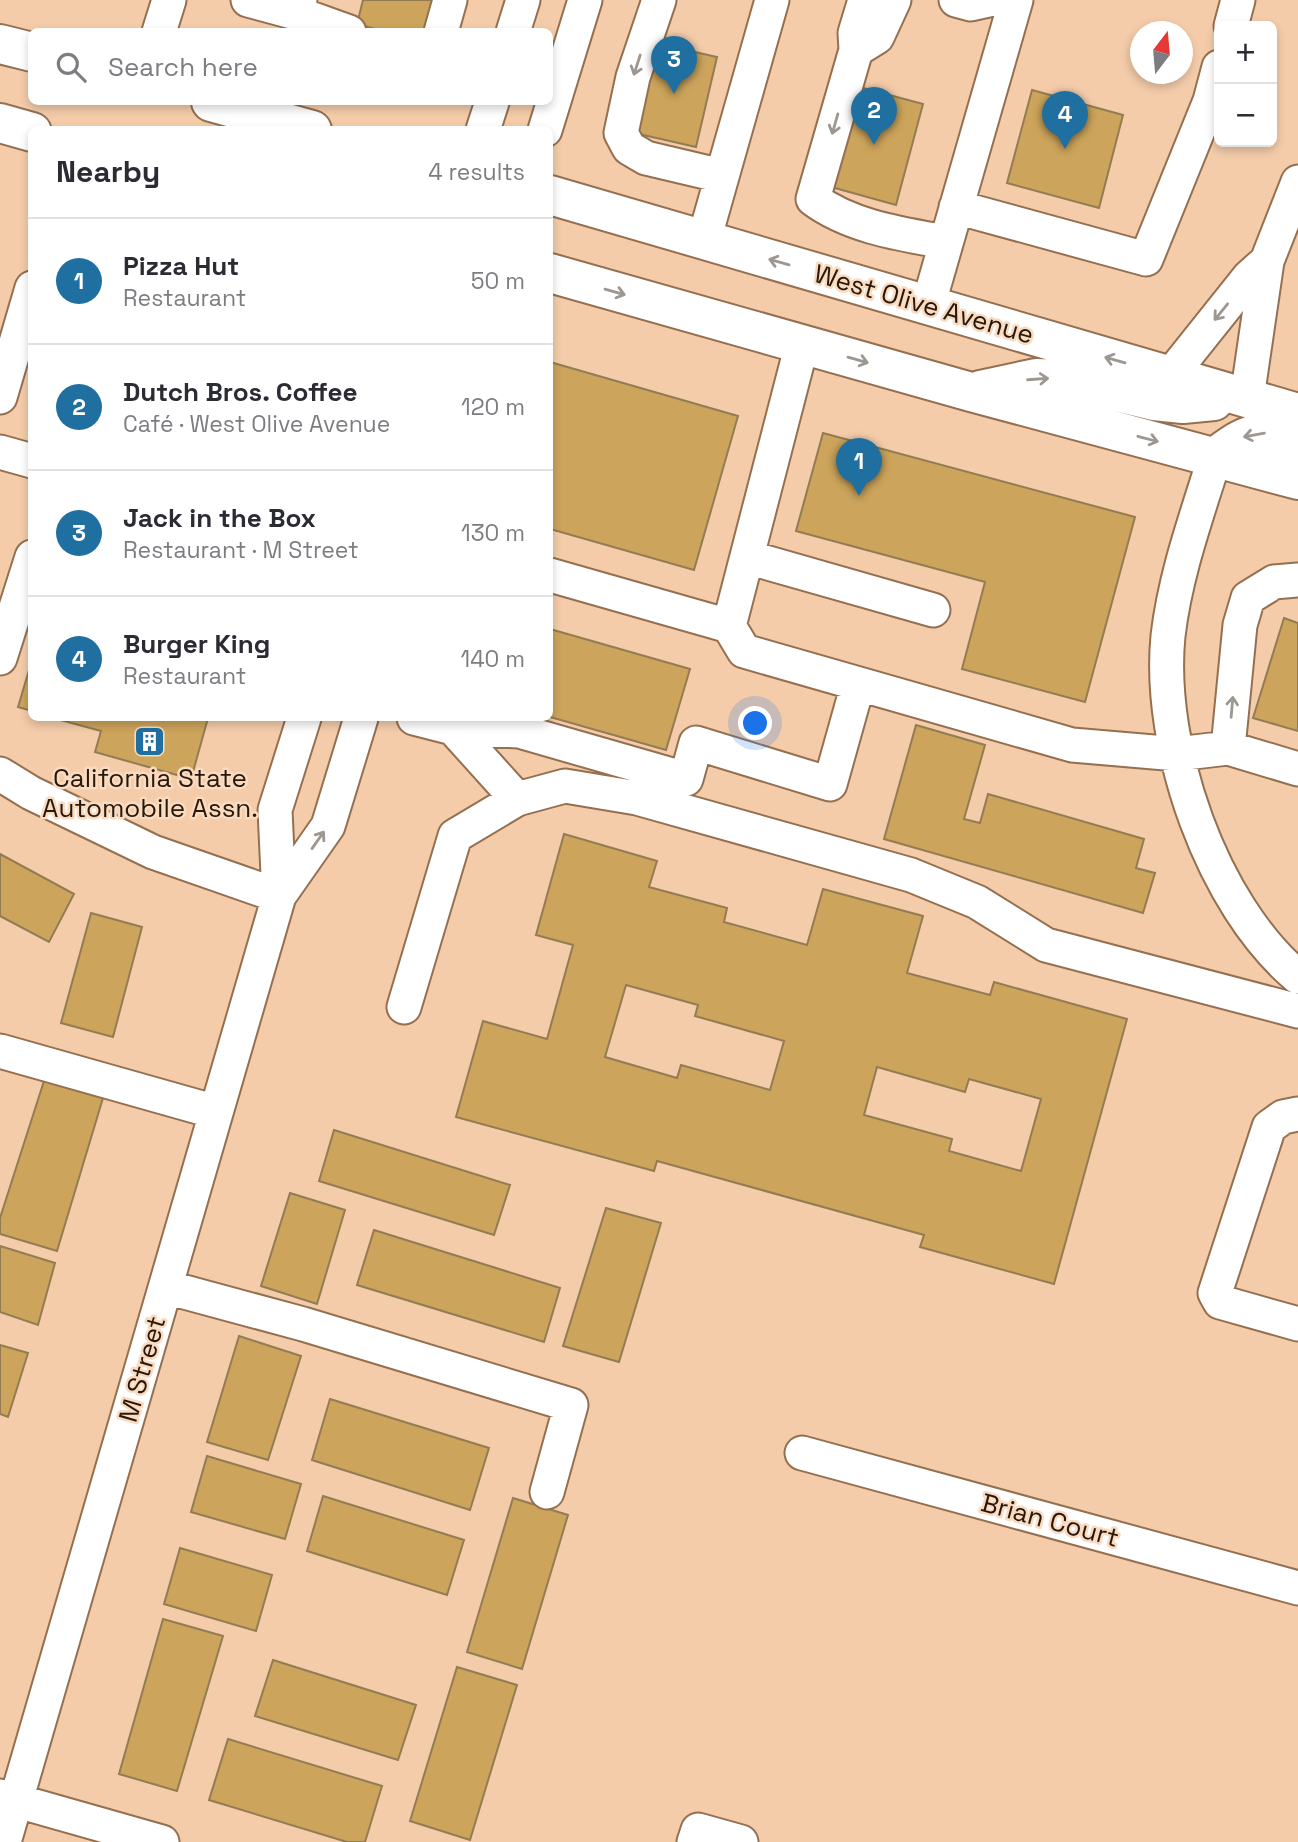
<!DOCTYPE html>
<html lang="en">
<head>
<meta charset="utf-8">
<style>
  :root { --surface:#fff; --page:#f7f7f7; --text:#2b2b33; --muted:#7c7c81; --line:#e1e1e2; --accent:#206fa1 }
  body { margin:0; font-family:"Space Grotesk",sans-serif; background:var(--page); color:var(--text) }
  .controls { position:absolute; right:21px; top:21px; display:grid; overflow:hidden; border-radius:10px; box-shadow:0 4px 10px #0003 }
  .controls button { width:63px; height:63px; display:grid; place-items:center; padding:0; border:0; border-bottom:2px solid var(--line); background:var(--surface); color:var(--text); font:35px sans-serif }
  .compass { position:absolute; left:1130px; top:21px; width:63px; height:63px; border-radius:50%; background:var(--surface); box-shadow:0 4px 10px #0003; rotate:16deg }
  .you { position:absolute; left:756px; top:724px; width:24px; height:24px; margin:-18px; border:5px solid #fff; border-radius:50%; background:#1a73e8; box-shadow:0 0 0 10px #1a73e833 }
  .badge { display:grid; place-items:center; width:46px; height:46px; border-radius:50%; background:var(--accent); color:#fff; font-size:23px; font-weight:700 }
  .pin { position:absolute; translate:-50% -58px; filter:drop-shadow(0 2px 4px #0008) }
  .pin::after { content:''; position:absolute; top:37px; width:24px; height:21px; background:inherit; clip-path:polygon(0 0,100% 0,50% 100%) }
  .list { margin:0; padding:0; list-style:none }
  h2 { display:flex; justify-content:space-between; align-items:center; height:91px; margin:0; padding:0 28px; font-size:30px }
  h2 small { font-size:23px; font-weight:400; color:var(--muted) }
  .list li { display:grid; grid-template-columns:46px 1fr auto; gap:21px; align-items:center; box-sizing:border-box; height:126px; padding:0 28px; border-top:2px solid var(--line) }
  .list b { display:block; font-size:26px; white-space:nowrap }
  .list p { margin:0; font-size:23px; white-space:nowrap; color:var(--muted) }
  .list em { font-size:23px; font-style:normal; color:var(--muted) }
  .icon { flex:none; width:38px; height:38px; fill:none; stroke:currentColor; stroke-width:2; stroke-linecap:round; stroke-linejoin:round }
  .map { position:relative; flex:none; width:1298px; height:1842px; overflow:hidden }
  .search { position:absolute; background:var(--surface); box-shadow:0 4px 10px #0003; left:28px; top:28px; width:525px; height:77px; display:flex; align-items:center; gap:18px; box-sizing:border-box; padding:0 24px; border-radius:10px; color:var(--muted); font-size:26px }
  .panel { position:absolute; background:var(--surface); box-shadow:0 4px 10px #0003; left:28px; top:126px; width:525px; height:595px; border-radius:10px }
  .map>svg:first-child { display:block }
  .building { fill:#cca45b; stroke:#937c53; stroke-width:2; fill-rule:evenodd }
  .lines { fill:none; stroke-linecap:round; stroke-linejoin:round }
  .minor-casing { stroke:#947051; stroke-width:37 }
  .major-casing { stroke:#947051; stroke-width:42 }
  .minor { stroke:#fff; stroke-width:33 }
  .major { stroke:#fff; stroke-width:38 }
  .oneway { stroke:#9d9791 }
  .labels { text-anchor:middle; stroke-width:5; stroke-linejoin:round; paint-order:stroke }
  .street-label { font-size:26px; fill:#26180b; stroke:#fbdbc0 }
  .poi-label { font-size:26px; fill:#26180b; stroke:#fbdbc0 }
</style>
</head>
<body>
<div class="map">
<svg width="1298" height="1842" viewBox="0 0 1298 1842">
  <rect width="100%" height="100%" fill="#f4ccaa"/>
  <!-- building -->
  <path class="building" d="M 363,0 L 441,0 L 433,32 L 386,32 L 357,24 Z
    M 651,42 L 717,57 L 696,147 L 630,132 Z
    M 852,85 L 923,104 L 896,205 L 824,185 Z
    M 1032,90 L 1123,115 L 1099,208 L 1007,183 Z
    M 550,362 L 738,416 L 694,570 L 550,529 Z
    M 823,433 L 1135,517 L 1085,702 L 962,669 L 985,582 L 796,531 Z
    M 1284,618 L 1298,623 L 1298,731 L 1253,718 Z
    M 550,629 L 690,669 L 666,750 L 550,717 Z
    M 32,660 L 32,711 L 18,707 Z
    M 53,718 L 208,718 L 191,779 L 95,752 L 101,731 Z
    M 916,725 L 985,745 L 964,819 L 980,823 L 988,794 L 1144,839 L 1136,868 L 1155,873 L 1143,913 L 884,839 Z
    M 564,834 L 657,861 L 649,887 L 727,908 L 724,922 L 807,945 L 823,889 L 923,916 L 907,973 L 990,995 L 994,982 L 1127,1019 L 1054,1284 L 920,1247 L 924,1235 L 657,1161 L 654,1171 L 456,1117 L 483,1021 L 547,1039 L 573,945 L 536,935 ZM 626,985 L 698,1005 L 695,1016 L 784,1041 L 770,1090 L 681,1065 L 677,1078 L 605,1057 ZM 877,1067 L 965,1092 L 969,1079 L 1041,1099 L 1021,1171 L 949,1151 L 952,1139 L 864,1115 Z
    M 0,854 L 74,894 L 49,942 L 0,916 Z
    M 91,913 L 142,927 L 113,1037 L 61,1023 Z
    M 44,1081 L 103,1098 L 57,1251 L 0,1234 L 0,1218 Z
    M 334,1130 L 510,1185 L 494,1235 L 319,1181 Z
    M 290,1193 L 345,1210 L 317,1304 L 261,1286 Z
    M 606,1208 L 661,1223 L 619,1362 L 563,1346 Z
    M 374,1230 L 560,1288 L 544,1342 L 357,1285 Z
    M 0,1246 L 55,1263 L 38,1325 L 0,1312 Z
    M 239,1336 L 301,1356 L 268,1460 L 207,1442 Z
    M 0,1345 L 28,1353 L 8,1417 L 0,1414 Z
    M 330,1399 L 489,1448 L 470,1510 L 312,1460 Z
    M 207,1456 L 301,1484 L 285,1539 L 191,1512 Z
    M 323,1496 L 464,1540 L 447,1595 L 307,1551 Z
    M 513,1498 L 568,1515 L 522,1669 L 467,1652 Z
    M 180,1548 L 272,1575 L 256,1631 L 164,1604 Z
    M 163,1619 L 223,1636 L 177,1791 L 119,1774 Z
    M 273,1660 L 416,1705 L 398,1760 L 255,1716 Z
    M 457,1667 L 517,1685 L 470,1840 L 410,1821 Z
    M 228,1739 L 382,1786 L 365,1842 L 347,1842 L 209,1800 Z"/>
  <g class="lines">
    <defs>
      <path id="minor" d="M 248,0 L 296,13 L 300,0
        M 659,0 L 633,77 L 621,133 L 629,148 L 646,158 L 722,176
        M 894,0 L 877,37 L 856,50 L 813,199 C 851,227 901,234 946,242
        M 956,0 L 971,4 L 989,0
        M 296,13 L 349,32
        M 1231,26 L 1238,0
        M 159,32 L 169,0
        M 441,32 L 450,0
        M 513,32 L 523,0
        M 856,50 L 855,33 L 865,0
        M 483,130 L 492,102
        M 545,130 L 585,0
        M 956,207 L 1146,259 L 1210,101 L 1219,67
        M 704,240 L 772,0
        M 928,306 L 1016,0
        M 1170,376 L 1249,277 L 1267,261
        M 0,397 L 32,288
        M 1247,398 L 1267,261 L 1298,182
        M 0,452 L 32,461
        M 1215,457 C 1197,515 1175,575 1168,636 C 1157,747 1212,905 1298,977
        M 747,557 L 933,610
        M 550,575 L 729,626 L 802,344
        M 729,626 L 744,651 L 1072,745 L 1177,754 L 1228,748 L 1240,625 L 1248,598 L 1274,582 L 1298,580
        M 0,658 L 32,557
        M 414,718 L 453,728 L 519,731 L 686,779 L 696,743 L 830,784 L 858,684
        M 453,728 L 517,799 L 565,786 L 637,798 L 911,875 L 977,902 L 1046,945 L 1298,1011
        M 1228,748 L 1298,769
        M 0,774 L 31,793 L 153,852 L 279,896
        M 279,896 L 328,826 L 361,718
        M 404,1007 L 455,836 L 517,799
        M 0,1051 L 216,1112
        M 1298,1114 L 1283,1117 L 1269,1127 L 1215,1293 L 1220,1302 L 1298,1324
        M 166,1287 L 303,1324 L 571,1405 L 547,1492
        M 802,1453 L 1298,1588
        M 0,1796 L 162,1842
        M 4,1842 L 279,896 L 275,810 L 304,718
        M 694,1842 L 698,1830 L 741,1842"/>
      <path id="major" d="M 0,44 L 32,52
        M 211,102 L 312,130
        M 0,123 L 32,132
        M 550,195 L 1298,413
        M 550,273 L 971,392 L 1298,480
        M 980,390 L 1036,378 L 1064,379 L 1154,401 L 1183,404 L 1214,401
        M 1215,457 C 1252,430 1253,430 1298,442"/>
    </defs>
    <!-- minor casing -->
    <use href="#minor" class="minor-casing"/>
    <!-- major casing -->
    <use href="#major" class="major-casing"/>
    <!-- minor -->
    <use href="#minor" class="minor"/>
    <!-- major -->
    <use href="#major" class="major"/>
  </g>
  <!-- one-way arrows -->
  <defs><path id="oneway-shaft" d="M-6 0H5M1.5-3L5.5 0L1.5 3" fill="none" stroke-width="1.6" stroke-linecap="round" stroke-linejoin="round" transform="scale(1.75)"/></defs>
  <g class="oneway">
    <use href="#oneway-shaft" transform="translate(637 65) rotate(108)"/>
    <use href="#oneway-shaft" transform="translate(835 124) rotate(106)"/>
    <use href="#oneway-shaft" transform="translate(779 262) rotate(-164)"/>
    <use href="#oneway-shaft" transform="translate(615 292) rotate(16)"/>
    <use href="#oneway-shaft" transform="translate(1221 312) rotate(129)"/>
    <use href="#oneway-shaft" transform="translate(858 360) rotate(16)"/>
    <use href="#oneway-shaft" transform="translate(1115 360) rotate(-164)"/>
    <use href="#oneway-shaft" transform="translate(1038 379) rotate(-4)"/>
    <use href="#oneway-shaft" transform="translate(1254 435) rotate(170)"/>
    <use href="#oneway-shaft" transform="translate(1148 439) rotate(15)"/>
    <use href="#oneway-shaft" transform="translate(1232 707) rotate(-85)"/>
    <use href="#oneway-shaft" transform="translate(318 840) rotate(-55)"/>
  </g>
  <!-- icons -->
  <defs>
    <symbol id="building-square" viewBox="-11 -11 22 22"><rect x="-9" y="-9" width="18" height="18" rx="4" fill="#206fa1" stroke="#fbdbc0"/><path d="M-4-6H4V6H1V3H-1V6H-4ZM-2.5-4.3h1.7v1.8h-1.7ZM.8-4.3h1.7v1.8H.8ZM-2.5-1h1.7V.8h-1.7ZM.8-1h1.7V.8H.8Z" fill="#fff"/></symbol>
  </defs>
  <g fill-rule="evenodd">
    <use href="#building-square" x="132" y="724" width="35" height="35"/>
  </g>
  <g class="labels">
    <!-- street labels -->
    <g class="street-label">
      <text transform="translate(924 304) rotate(16)" y="9">West Olive Avenue</text>
      <text transform="translate(142 1369) rotate(-74)" y="9">M Street</text>
      <text transform="translate(1050 1520) rotate(15)" y="9">Brian Court</text>
    </g>
    <!-- poi labels -->
    <g class="poi-label">
      <text x="150" y="787">California State<tspan x="150" dy="30">Automobile Assn.</tspan></text>
    </g>
  </g>
</svg>
<div class="controls">
<button>+</button>
<button>−</button>
</div>
<svg class="compass" viewBox="-18 -18 36 36"><path d="M0-13l5 13h-10z" fill="#e53935"/><path d="M0 13l5-13h-10z" fill="#7c7c81"/></svg>
<div class="you"></div>
<div class="pin badge" style="left:859px;top:496px">1</div>
<div class="pin badge" style="left:874px;top:145px">2</div>
<div class="pin badge" style="left:674px;top:94px">3</div>
<div class="pin badge" style="left:1065px;top:149px">4</div>
<div class="search"><svg class="icon" aria-label="search" viewBox="0 0 24 24"><circle cx="10" cy="10" r="6"/><path d="M15 15l6 6"/></svg>Search here</div>
<section class="panel">
<h2>Nearby<small>4 results</small></h2>
<ul class="list">
<li><span class="badge">1</span><div><b>Pizza Hut</b><p>Restaurant</p></div><em>50 m</em></li>
<li><span class="badge">2</span><div><b>Dutch Bros. Coffee</b><p>Café · West Olive Avenue</p></div><em>120 m</em></li>
<li><span class="badge">3</span><div><b>Jack in the Box</b><p>Restaurant · M Street</p></div><em>130 m</em></li>
<li><span class="badge">4</span><div><b>Burger King</b><p>Restaurant</p></div><em>140 m</em></li>
</ul>
</section>
</div>
</body>
</html>
